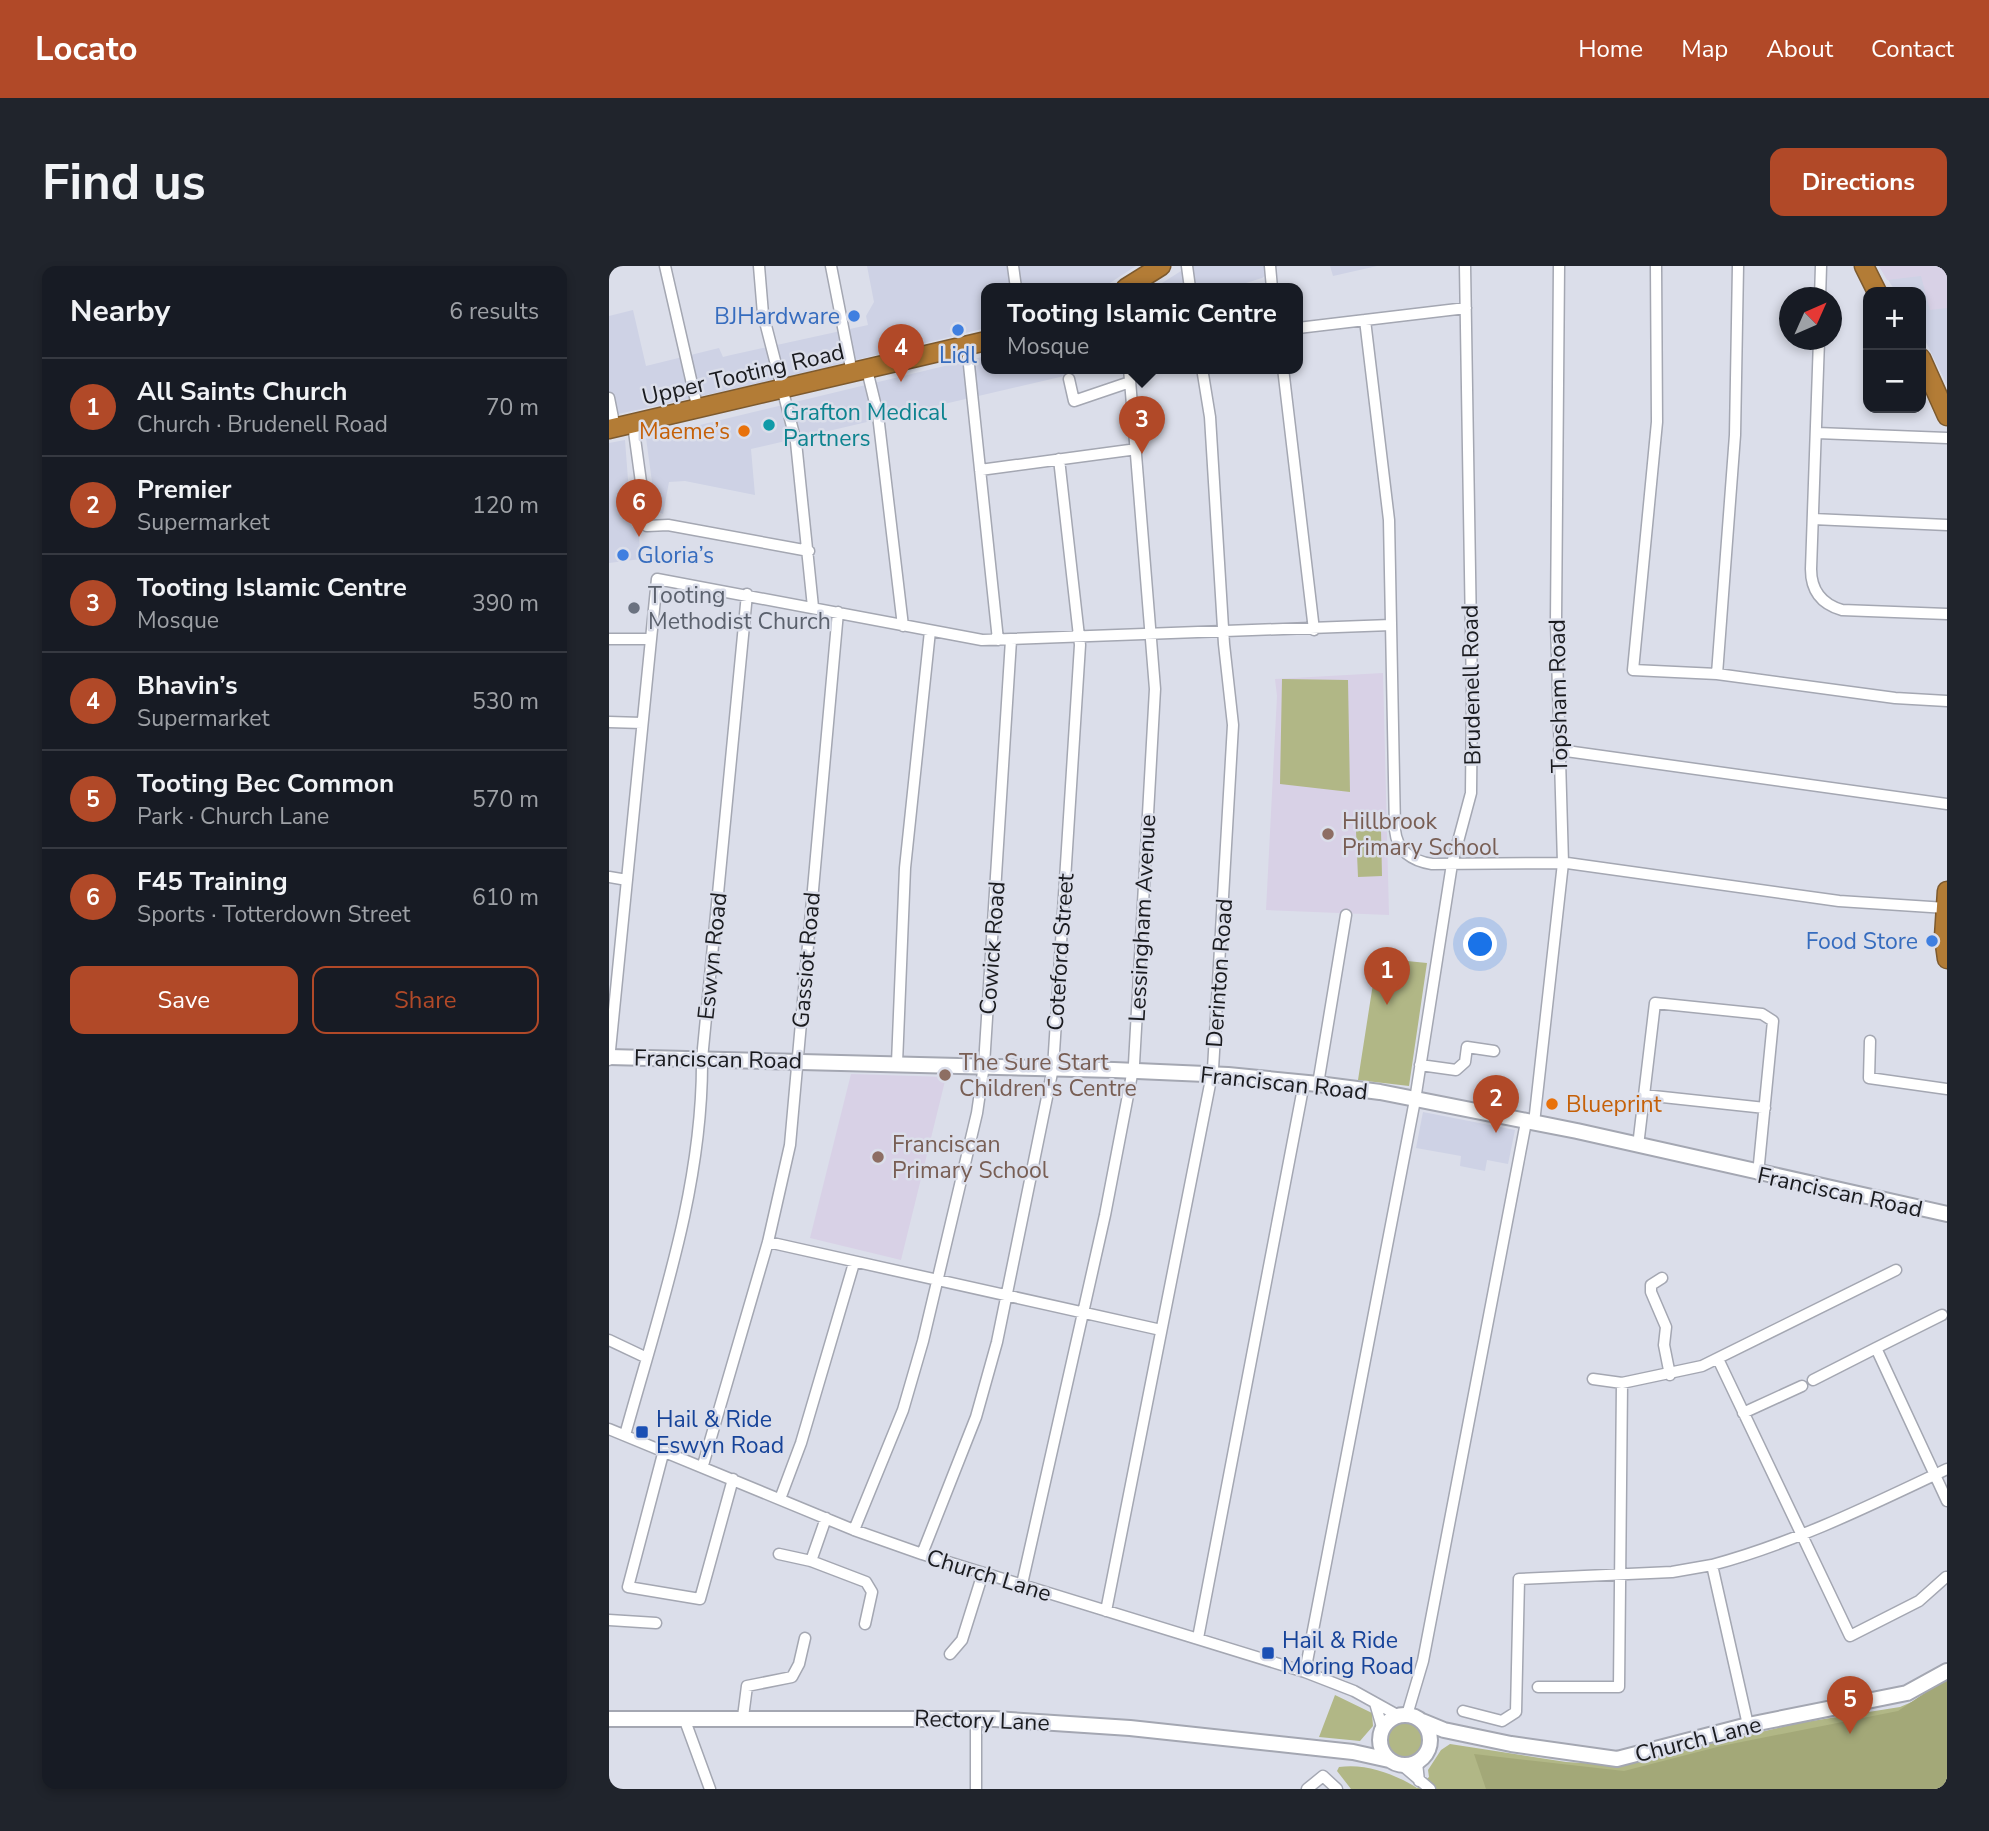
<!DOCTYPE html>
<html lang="en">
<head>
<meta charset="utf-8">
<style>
  :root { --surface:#171b24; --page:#20242c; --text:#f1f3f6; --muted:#9ea1a6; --line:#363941; --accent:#b14928 }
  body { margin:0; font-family:"Nunito Sans",sans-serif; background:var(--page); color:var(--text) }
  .controls { position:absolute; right:21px; top:21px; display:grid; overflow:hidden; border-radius:14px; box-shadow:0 4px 10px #0003 }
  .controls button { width:63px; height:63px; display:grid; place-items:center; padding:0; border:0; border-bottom:2px solid var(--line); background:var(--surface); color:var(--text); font:35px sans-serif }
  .compass { position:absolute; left:1170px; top:21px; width:63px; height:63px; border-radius:50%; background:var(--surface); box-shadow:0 4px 10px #0003; rotate:45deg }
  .you { position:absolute; left:872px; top:679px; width:24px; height:24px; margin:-18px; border:5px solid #fff; border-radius:50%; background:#1a73e8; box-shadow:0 0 0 10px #1a73e833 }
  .badge { display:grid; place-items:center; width:46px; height:46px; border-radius:50%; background:var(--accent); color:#fff; font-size:23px; font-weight:700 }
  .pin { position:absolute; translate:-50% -58px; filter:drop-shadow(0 2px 4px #0008) }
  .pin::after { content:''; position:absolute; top:37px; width:24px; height:21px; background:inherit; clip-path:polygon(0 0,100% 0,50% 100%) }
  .popup { position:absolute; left:372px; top:17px; width:322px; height:91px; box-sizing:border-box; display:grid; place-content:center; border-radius:14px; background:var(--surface); filter:drop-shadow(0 2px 5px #0005); font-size:23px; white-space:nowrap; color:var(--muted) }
  .popup b { font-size:26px; color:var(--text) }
  .popup::after { content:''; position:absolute; left:50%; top:100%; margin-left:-14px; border:14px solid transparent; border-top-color:var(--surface) }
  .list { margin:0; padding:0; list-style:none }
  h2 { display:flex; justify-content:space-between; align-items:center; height:91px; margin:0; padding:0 28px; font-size:30px }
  h2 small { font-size:23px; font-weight:400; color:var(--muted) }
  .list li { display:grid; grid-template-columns:46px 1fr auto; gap:21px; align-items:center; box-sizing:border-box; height:98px; padding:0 28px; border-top:2px solid var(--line) }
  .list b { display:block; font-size:26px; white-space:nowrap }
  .list p { margin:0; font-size:23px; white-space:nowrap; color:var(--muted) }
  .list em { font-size:23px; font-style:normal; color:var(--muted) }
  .actions { display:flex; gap:14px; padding:21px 28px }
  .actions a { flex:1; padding:16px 0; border:2px solid var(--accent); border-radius:14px; text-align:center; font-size:24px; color:var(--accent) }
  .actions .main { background:var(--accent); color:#fff }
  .map { position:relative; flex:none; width:1338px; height:1523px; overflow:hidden; border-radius:14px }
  header { display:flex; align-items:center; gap:42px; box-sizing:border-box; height:98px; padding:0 35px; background:var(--accent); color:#fff }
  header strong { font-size:33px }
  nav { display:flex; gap:38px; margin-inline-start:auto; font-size:24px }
  .intro { display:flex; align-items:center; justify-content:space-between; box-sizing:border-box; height:168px; padding:0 42px }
  h1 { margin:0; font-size:49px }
  .button { padding:18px 32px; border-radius:14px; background:var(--accent); color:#fff; font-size:24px; font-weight:700 }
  main { display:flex; gap:42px; padding:0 42px }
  aside { flex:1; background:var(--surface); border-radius:14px; box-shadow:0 4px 10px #0003 }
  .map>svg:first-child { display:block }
  .built { fill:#ced2e5 }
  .education { fill:#d8d1e6 }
  .green { fill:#b1b786 }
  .forest { fill:#a3a878 }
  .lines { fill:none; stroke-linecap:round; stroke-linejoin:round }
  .street-casing { stroke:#a4a7b2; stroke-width:13 }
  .secondary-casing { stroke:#a4a7b2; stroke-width:18 }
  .highway-casing { stroke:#7d5a2e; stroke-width:21 }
  .street { stroke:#fff; stroke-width:10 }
  .secondary { stroke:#fff; stroke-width:14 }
  .highway { stroke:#b37c36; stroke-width:18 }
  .shop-dot { fill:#3f7fe0; stroke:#dbdeea; stroke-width:2.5 }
  .culture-dot { fill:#0f9aa8; stroke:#dbdeea; stroke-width:2.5 }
  .food-dot { fill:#e8710a; stroke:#dbdeea; stroke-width:2.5 }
  .worship-dot { fill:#6b7280; stroke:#dbdeea; stroke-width:2.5 }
  .education-dot { fill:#8d6e63; stroke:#dbdeea; stroke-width:2.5 }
  .transit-dot { fill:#1a4fb4; stroke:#dbdeea; stroke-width:2.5 }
  .labels { text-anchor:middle; stroke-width:5; stroke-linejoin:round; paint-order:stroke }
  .shop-label { font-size:23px; fill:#366cbe; stroke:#dbdeea; text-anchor:end }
  .street-label { font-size:23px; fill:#1a1b1f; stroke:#dbdeea }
  .culture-label { font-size:23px; fill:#0d838f; stroke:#dbdeea; text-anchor:start }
  .food-label { font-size:23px; fill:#c56008; stroke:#dbdeea; text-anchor:end }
  .worship-label { font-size:23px; fill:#5b616d; stroke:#dbdeea; text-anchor:start }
  .education-label { font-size:23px; fill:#785e54; stroke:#dbdeea; text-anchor:start }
  .transit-label { font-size:23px; fill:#164399; stroke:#dbdeea; text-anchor:start }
</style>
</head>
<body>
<header>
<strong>Locato</strong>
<nav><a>Home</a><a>Map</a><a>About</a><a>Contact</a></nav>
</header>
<div class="intro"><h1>Find us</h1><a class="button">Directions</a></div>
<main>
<aside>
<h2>Nearby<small>6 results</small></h2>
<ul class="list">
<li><span class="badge">1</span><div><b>All Saints Church</b><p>Church · Brudenell Road</p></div><em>70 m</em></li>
<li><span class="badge">2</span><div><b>Premier</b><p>Supermarket</p></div><em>120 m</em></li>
<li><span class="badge">3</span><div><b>Tooting Islamic Centre</b><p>Mosque</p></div><em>390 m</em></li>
<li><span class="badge">4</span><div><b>Bhavin’s</b><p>Supermarket</p></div><em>530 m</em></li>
<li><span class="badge">5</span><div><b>Tooting Bec Common</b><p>Park · Church Lane</p></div><em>570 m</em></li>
<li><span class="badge">6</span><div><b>F45 Training</b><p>Sports · Totterdown Street</p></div><em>610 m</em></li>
</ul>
<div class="actions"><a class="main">Save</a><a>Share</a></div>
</aside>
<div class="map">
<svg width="1338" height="1523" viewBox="0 0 1338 1523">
  <rect width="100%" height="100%" fill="#dbdeea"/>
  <!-- built -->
  <path class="built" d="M 258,0 L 527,0 L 493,22 L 377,22 L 377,62 L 162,115 L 0,150 L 0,50 L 24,44 L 37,100 L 110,82 L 114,91 L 122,89 L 259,59 L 257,50 L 265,36 Z
    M 580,0 L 669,0 L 653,12 L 624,21 L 545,22 Z
    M 721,0 L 768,0 L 724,10 Z
    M 1270,0 L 1338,0 L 1338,119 L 1312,66 L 1312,26 L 1287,26 Z
    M 377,90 L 377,102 L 476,102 L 477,105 L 142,183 L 146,229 L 76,215 L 60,216 L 54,248 L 47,245 L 37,172 Z
    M 16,174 L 22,253 L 23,261 L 29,261 L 32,293 L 0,297 L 0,177 Z
    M 814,846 L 906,864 L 899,898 L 878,894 L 876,905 L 851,900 L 852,890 L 807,882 Z"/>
  <!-- education -->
  <path class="education" d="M 1270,0 L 1338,0 L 1338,42 L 1321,44 L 1312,10 L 1278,14 Z
    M 774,407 L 780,649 L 657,644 L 668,430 L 666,413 Z
    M 242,808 L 337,811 L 292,994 L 201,972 Z"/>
  <!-- green -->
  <path class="green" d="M 673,413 L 739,414 L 741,526 L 671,518 Z
    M 772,564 L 773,610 L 749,611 L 747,565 Z
    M 768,692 L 818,697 L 800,820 L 749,814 Z
    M 1338,1421 L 1338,1523 L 742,1523 L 728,1505 L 730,1501 C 757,1497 786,1508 808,1522 L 820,1511 L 819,1504 L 832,1484 L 841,1478 L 957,1496 L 1010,1499 L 1190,1457 L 1291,1441 Z
    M 726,1429 L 763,1447 L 764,1460 L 751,1475 L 710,1471 Z
    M777 1474a20 20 0 1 1 40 0a20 20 0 1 1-40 0Z"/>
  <!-- forest -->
  <path class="forest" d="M 1338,1412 L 1338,1523 L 877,1523 L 865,1488 L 1015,1505 L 1112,1480 L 1289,1445 Z"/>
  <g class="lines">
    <defs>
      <path id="street" d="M 56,0 L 89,144
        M 150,0 L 154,48 L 187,176 L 204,341
        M 222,0 L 243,107
        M 404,0 L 407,22
        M 578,0 L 581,22
        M 661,0 L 663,22
        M 1047,0 L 1048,156 L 1024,404 L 1108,408 L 1286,432 L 1338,435
        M 1211,32 L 1212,0
        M 756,54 L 780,254 L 786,564 C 788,585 803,595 823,598 L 958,597 L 1230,635 L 1337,642
        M 689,62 L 857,42
        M 1210,74 L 1202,303 C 1202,324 1212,338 1233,344 L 1338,348
        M 358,80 L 389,374
        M 674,102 L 705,364
        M 258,104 L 269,149 L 294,360
        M 460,113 L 465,135 L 521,116
        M 0,132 L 6,162
        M 24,158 L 38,260 L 59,259 L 200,285
        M 1208,167 L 1338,172
        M 371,204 L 528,183
        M 1204,253 L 1338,259
        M 0,373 L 41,373
        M 1108,408 L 1126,169 L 1129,0
        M 0,456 L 33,457
        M 950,484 L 1338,538
        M 0,611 L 18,614
        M 1261,775 L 1260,812 L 1338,823
        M 0,794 L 48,313 L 373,374 L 782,359
        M 288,797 L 296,602 L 321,365
        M 811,799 L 847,804 L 856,796 L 858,781 L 885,785
        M 709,818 L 737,649
        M 1035,829 L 1156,842
        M 925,857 L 954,597 L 947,355 L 950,0
        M 1029,880 L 1046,737 L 1153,748 L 1164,755 L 1149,908
        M 159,976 L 552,1064
        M 1053,1012 L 1042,1019 L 1042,1026 L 1057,1061 L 1055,1079 L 1061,1109
        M 0,1074 L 38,1092
        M 1267,1082 L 1333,1049
        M 1109,1093 L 1241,1370 L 1310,1335 L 1337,1311
        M 984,1113 L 1013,1117 L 1093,1100 L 1287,1004
        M 1204,1114 L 1267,1082 L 1338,1235
        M 1134,1147 L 1193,1120
        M 0,1163 L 245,1264 L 313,1288 L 696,1406 L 745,1425 L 790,1450
        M 16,1169 C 50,1046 94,922 93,793 L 138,328
        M 55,1184 L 19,1321 L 91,1333 L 124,1213
        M 94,1199 L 159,976 L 181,879 L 229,346
        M 171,1233 L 192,1177 L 245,997
        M 245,1264 L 294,1144 L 314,1075 L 368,847 L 375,799 L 402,374
        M 170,1288 L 202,1295 L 257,1316 L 263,1326 L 256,1358
        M 313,1288 L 367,1151 L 388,1076 L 444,802 L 471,379 L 450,193
        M 202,1295 L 217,1252
        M 1103,1299 C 1185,1277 1262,1239 1338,1203
        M 413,1318 L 496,949 L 525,798 L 546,423 L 520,102
        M 497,1345 L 604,803 L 624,459 L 615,378 L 601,151 L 593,102
        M 0,1354 L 47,1357
        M 589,1372 L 695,817
        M 341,1388 L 353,1374 L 374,1307
        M 696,1406 L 806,834 L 843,598 L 862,527 L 863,428 L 856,0
        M 929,1421 L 1010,1421 L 1013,1117
        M 766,1437 L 773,1461
        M 854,1445 L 893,1455 L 907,1446 L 910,1313 L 1063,1306 L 1103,1299 L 1139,1459
        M 798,1449 L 814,1395 L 917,856
        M 134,1451 L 138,1420 L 183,1411 L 190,1398 L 196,1372
        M 75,1452 L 101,1523
        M 808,1497 L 810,1515
        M 794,1500 L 821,1523
        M 367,1523 L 367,1453
        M 698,1523 L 714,1510 L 728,1523"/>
      <path id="secondary" d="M 0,791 L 505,804 L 619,809 L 709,818 L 771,826 L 968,865 L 1338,948
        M771 1474a25 25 0 1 1 50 0a25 25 0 1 1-50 0Z
        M 0,1453 L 386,1453 L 521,1462 L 744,1486 L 780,1494
        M 813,1455 L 835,1464 L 902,1478 L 1008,1493 L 1139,1459 L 1298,1427 L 1338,1405"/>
      <path id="highway" d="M 1255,0 L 1268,26
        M 517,22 L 552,0
        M 1312,92 L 1338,150
        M 0,163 L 377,75
        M 1338,625 L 1335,671 L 1338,693"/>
    </defs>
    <!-- street casing -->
    <use href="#street" class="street-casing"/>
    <!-- secondary casing -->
    <use href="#secondary" class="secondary-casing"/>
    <!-- highway casing -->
    <use href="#highway" class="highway-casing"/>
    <!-- street -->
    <use href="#street" class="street"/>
    <!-- secondary -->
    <use href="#secondary" class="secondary"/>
    <!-- highway -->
    <use href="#highway" class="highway"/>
  </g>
  <!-- markers -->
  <g class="shop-dot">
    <circle cx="245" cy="50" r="7"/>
    <circle cx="349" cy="64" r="7"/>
    <circle cx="14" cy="289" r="7"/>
    <circle cx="1323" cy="675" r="7"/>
  </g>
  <circle class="culture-dot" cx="160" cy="159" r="7"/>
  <g class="food-dot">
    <circle cx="135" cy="165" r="7"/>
    <circle cx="943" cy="838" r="7"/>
  </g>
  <circle class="worship-dot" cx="25" cy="342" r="7"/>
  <g class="education-dot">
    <circle cx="719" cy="568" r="7"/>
    <circle cx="336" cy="809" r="7"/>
    <circle cx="269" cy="891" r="7"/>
  </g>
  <g class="transit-dot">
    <rect x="26" y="1159" width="14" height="14" rx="3.5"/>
    <rect x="652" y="1380" width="14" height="14" rx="3.5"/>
  </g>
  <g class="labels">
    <!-- shop labels -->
    <g class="shop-label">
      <text x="231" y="58">BJHardware</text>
      <text x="349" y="97" text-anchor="middle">Lidl</text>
      <text x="28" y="297" text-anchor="start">Gloria’s</text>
      <text x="1309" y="683">Food Store</text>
    </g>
    <!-- street labels -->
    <g class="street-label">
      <text transform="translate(134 108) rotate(-13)" y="8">Upper Tooting Road</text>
      <text transform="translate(862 419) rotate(-91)" y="8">Brudenell Road</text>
      <text transform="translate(949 430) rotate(-91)" y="8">Topsham Road</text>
      <text transform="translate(533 652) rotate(-87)" y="8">Lessingham Avenue</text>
      <text transform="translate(383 682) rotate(-86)" y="8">Cowick Road</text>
      <text transform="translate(451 686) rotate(-86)" y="8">Coteford Street</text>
      <text transform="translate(103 690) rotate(-84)" y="8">Eswyn Road</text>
      <text transform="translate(197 694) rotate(-85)" y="8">Gassiot Road</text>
      <text transform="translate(610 707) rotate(-86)" y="8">Derinton Road</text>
      <text transform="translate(109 793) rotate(1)" y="8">Franciscan Road</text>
      <text transform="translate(675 817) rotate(6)" y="8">Franciscan Road</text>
      <text transform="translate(1231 926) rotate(12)" y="8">Franciscan Road</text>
      <text transform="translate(380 1309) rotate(17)" y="8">Church Lane</text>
      <text transform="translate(373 1454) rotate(2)" y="8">Rectory Lane</text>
      <text transform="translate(1089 1473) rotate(-14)" y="8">Church Lane</text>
    </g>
    <!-- culture labels -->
    <g class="culture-label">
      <text x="174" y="154">Grafton Medical<tspan x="174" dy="26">Partners</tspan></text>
    </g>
    <!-- food labels -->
    <g class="food-label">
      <text x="121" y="173">Maeme’s</text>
      <text x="957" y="846" text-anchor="start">Blueprint</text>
    </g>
    <!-- worship labels -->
    <g class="worship-label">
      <text x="39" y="337">Tooting<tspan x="39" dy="26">Methodist Church</tspan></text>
    </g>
    <!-- education labels -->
    <g class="education-label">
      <text x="733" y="563">Hillbrook<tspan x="733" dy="26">Primary School</tspan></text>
      <text x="350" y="804">The Sure Start<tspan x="350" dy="26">Children's Centre</tspan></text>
      <text x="283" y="886">Franciscan<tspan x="283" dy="26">Primary School</tspan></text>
    </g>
    <!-- transit labels -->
    <g class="transit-label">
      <text x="47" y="1161">Hail &amp; Ride<tspan x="47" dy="26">Eswyn Road</tspan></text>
      <text x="673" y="1382">Hail &amp; Ride<tspan x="673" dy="26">Moring Road</tspan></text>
    </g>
  </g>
</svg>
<div class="controls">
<button>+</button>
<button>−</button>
</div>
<svg class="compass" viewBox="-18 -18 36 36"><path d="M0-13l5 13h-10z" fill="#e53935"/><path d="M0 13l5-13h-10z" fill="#9ea1a6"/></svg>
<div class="you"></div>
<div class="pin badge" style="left:778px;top:739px">1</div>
<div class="pin badge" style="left:887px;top:867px">2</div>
<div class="pin badge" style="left:533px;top:188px">3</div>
<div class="popup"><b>Tooting Islamic Centre</b>Mosque</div>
<div class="pin badge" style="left:292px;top:116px">4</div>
<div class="pin badge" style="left:1241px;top:1468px">5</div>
<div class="pin badge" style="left:30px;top:271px">6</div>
</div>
</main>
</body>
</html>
